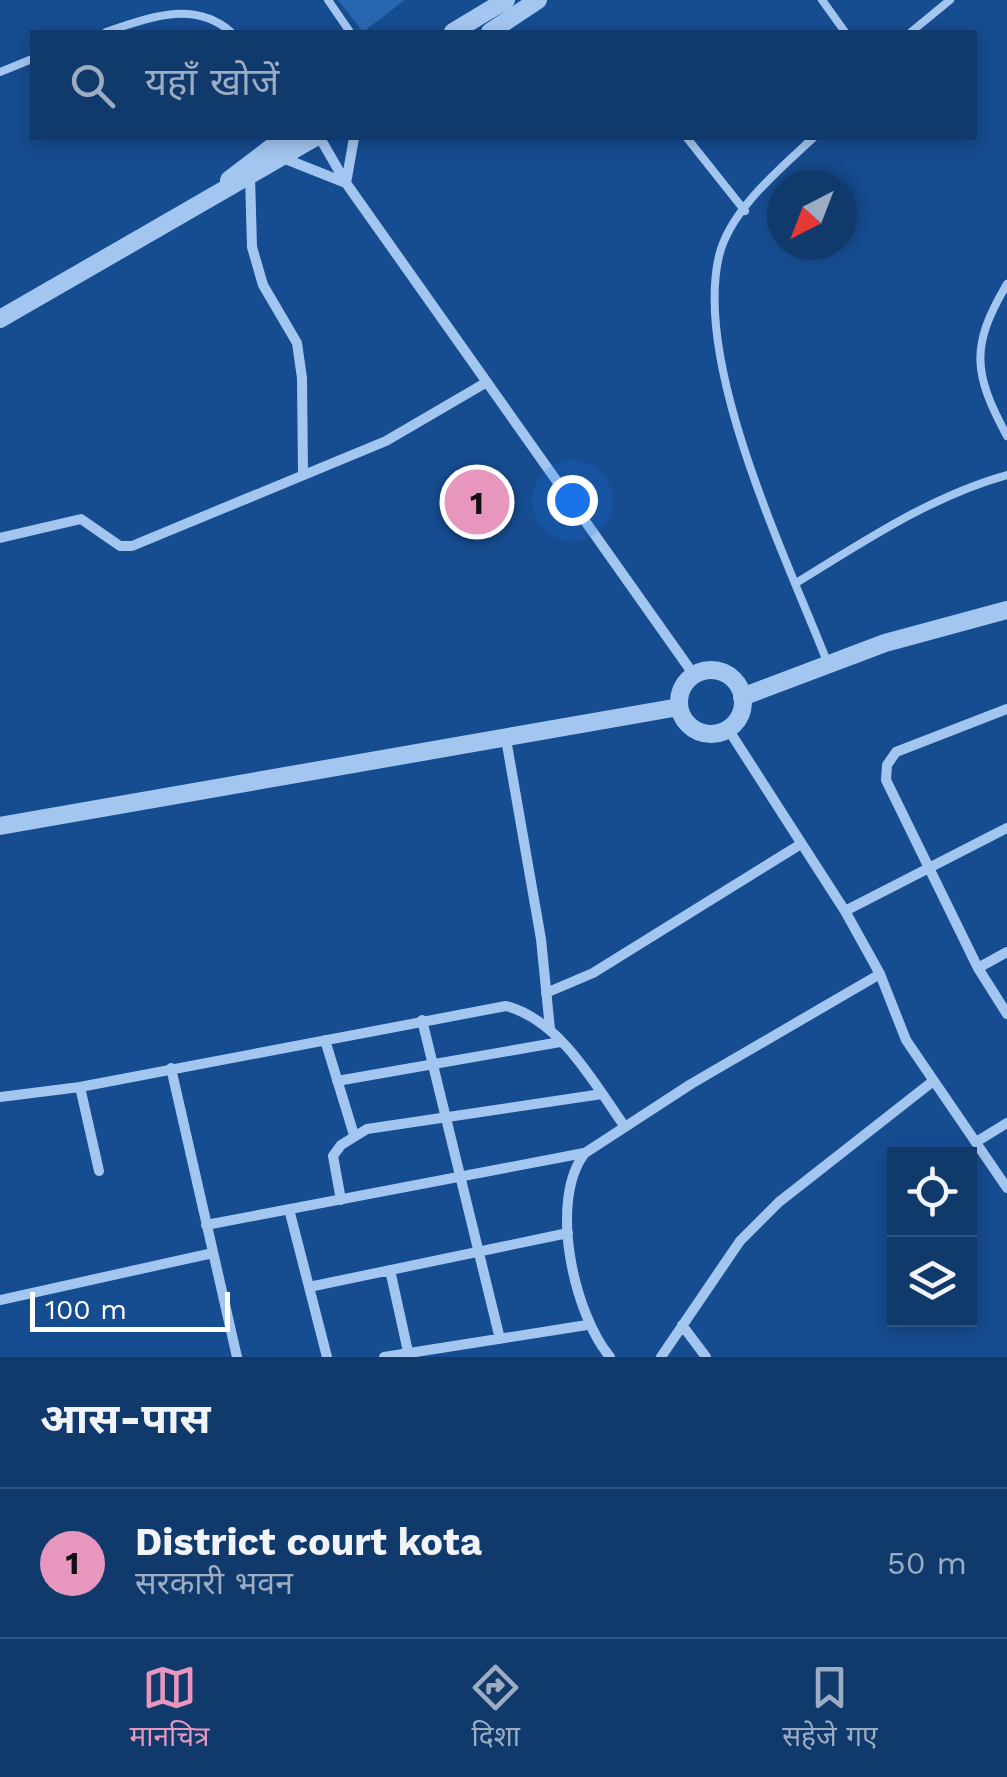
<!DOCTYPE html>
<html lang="hi">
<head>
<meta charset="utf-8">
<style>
  :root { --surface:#10396c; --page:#194072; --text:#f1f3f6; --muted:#9cacc2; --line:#30537f; --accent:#e797bd }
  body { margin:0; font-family:"Work Sans","Noto Sans Devanagari",sans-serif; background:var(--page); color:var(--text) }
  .controls { position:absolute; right:30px; bottom:30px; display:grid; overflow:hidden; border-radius:0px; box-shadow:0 5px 15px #0003 }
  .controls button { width:90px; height:90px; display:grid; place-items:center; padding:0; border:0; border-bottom:2px solid var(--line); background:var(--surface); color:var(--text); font:50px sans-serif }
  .compass { position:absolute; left:767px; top:170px; width:90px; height:90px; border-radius:50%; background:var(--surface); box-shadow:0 5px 15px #0003; rotate:222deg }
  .scale { position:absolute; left:30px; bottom:25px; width:200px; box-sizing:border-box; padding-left:10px; border:5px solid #fff; border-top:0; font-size:28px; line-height:35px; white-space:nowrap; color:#fff; -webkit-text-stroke:8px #164c90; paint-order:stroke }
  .you { position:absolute; left:572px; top:500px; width:35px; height:35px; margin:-25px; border:8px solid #fff; border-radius:50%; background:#1a73e8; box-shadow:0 0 0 15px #1a73e833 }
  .badge { display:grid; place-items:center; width:65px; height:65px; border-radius:50%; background:var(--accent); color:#111; font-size:32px; font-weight:700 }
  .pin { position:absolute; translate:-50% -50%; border:5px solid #fff; box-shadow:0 2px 10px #0006 }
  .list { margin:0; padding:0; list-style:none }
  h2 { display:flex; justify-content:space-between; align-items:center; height:130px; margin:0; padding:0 40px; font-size:42px }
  h2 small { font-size:32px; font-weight:400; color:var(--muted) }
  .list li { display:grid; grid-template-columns:65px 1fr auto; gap:30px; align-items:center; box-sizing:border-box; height:150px; padding:0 40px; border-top:2px solid var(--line) }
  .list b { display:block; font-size:38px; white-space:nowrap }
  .list p { margin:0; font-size:32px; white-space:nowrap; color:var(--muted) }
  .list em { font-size:32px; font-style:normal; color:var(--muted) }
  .icon { flex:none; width:55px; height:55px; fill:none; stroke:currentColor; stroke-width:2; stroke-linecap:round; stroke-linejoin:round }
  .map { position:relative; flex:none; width:1007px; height:1357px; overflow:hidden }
  .search { position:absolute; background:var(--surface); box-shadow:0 5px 15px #0003; left:30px; right:30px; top:30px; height:110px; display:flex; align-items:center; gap:25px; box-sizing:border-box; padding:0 35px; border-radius:0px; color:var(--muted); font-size:38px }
  .sheet { height:280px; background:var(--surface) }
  nav { display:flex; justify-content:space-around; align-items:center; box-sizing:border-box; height:140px; border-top:2px solid var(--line); background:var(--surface); font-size:28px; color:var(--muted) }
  nav a { display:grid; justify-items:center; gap:5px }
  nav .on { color:var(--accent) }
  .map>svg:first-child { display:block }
  .green { fill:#2866af }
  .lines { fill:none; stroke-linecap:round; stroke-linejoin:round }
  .service { stroke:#a3c6f0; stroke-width:8 }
  .minor { stroke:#a3c6f0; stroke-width:10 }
  .tertiary { stroke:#a3c6f0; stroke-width:18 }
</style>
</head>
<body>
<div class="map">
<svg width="1007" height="1357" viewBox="0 0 1007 1357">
  <rect width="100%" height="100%" fill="#164c90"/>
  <!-- green -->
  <path class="green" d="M 338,0 L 405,0 L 363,32 Z"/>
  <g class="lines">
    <!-- service -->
    <path class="service" d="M 328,0 L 350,32
      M 822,0 L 845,32
      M 106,32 C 151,17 194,0 231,32
      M 911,32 L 950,0
      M 0,72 L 32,59
      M 687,138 L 745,211
      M 813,138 C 780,169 730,210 719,256 C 693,366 787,559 828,664
      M 1007,284 C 970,346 973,373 1007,436
      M 796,583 C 863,542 931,496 1007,475"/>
    <!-- minor -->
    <path class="minor" d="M 320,138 L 346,183 L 694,675
      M 283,158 L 346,183 L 354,138
      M 250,176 L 252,247 L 263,285 L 297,343 L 302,378 L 303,473
      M 0,538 L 81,519 L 120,546 L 132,546 L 386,441 L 487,382
      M 1007,709 L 896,752 L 887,765 L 886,780 L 978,968 L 1007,1014
      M 728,729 L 845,911 L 880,974 L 906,1040 L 1007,1188
      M 506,739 L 541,939 L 550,1029
      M 845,911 L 1007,828
      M 978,968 L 1007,952
      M 546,993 L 593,973 L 801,844
      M 422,1020 L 500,1339
      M 325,1040 L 354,1135
      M 171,1068 L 237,1357
      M 337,1081 L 560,1042
      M 80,1087 L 99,1171
      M 0,1097 L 80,1087 L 506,1006 C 560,1020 594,1083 625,1127
      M 976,1142 L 1007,1123
      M 341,1200 L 333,1156 L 341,1145 L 367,1129 L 602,1094
      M 289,1209 L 327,1357
      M 206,1225 L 584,1153
      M 390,1270 L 409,1356
      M 309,1287 L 568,1233
      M 0,1300 L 213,1253
      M 682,1325 L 706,1357
      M 384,1357 L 587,1325
      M 610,1357 C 574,1314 548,1200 585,1153 L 691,1084 L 880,974
      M 661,1357 L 740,1241 L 779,1202 L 932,1082"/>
    <!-- tertiary -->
    <path class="tertiary" d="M 453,32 L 506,0
      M 490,32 L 538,0
      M 229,180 L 284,138
      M 0,319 L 314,138
      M679 702a32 32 0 1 1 64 0a32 32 0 1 1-64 0Z
      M 742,697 L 885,643 L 1007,610
      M 0,826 L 679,707"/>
  </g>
</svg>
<div class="controls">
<button><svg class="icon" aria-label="locate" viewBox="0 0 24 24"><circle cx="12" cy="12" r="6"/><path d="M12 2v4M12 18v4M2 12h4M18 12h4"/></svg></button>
<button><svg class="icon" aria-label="layers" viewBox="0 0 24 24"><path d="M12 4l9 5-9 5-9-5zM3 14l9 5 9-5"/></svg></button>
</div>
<svg class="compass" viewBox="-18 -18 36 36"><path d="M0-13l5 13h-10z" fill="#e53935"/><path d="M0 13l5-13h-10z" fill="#9cacc2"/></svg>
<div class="scale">100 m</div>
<div class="you"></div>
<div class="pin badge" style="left:477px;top:502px">1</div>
<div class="search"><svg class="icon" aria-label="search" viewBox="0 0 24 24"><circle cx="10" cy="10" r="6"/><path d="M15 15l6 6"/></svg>यहाँ खोजें</div>
</div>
<section class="sheet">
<h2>आस-पास<small></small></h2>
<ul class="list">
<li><span class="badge">1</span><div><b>District court kota</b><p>सरकारी भवन</p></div><em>50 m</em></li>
</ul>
</section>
<nav>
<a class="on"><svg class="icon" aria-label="map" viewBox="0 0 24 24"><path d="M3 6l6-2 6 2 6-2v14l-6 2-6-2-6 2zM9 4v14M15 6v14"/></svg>मानचित्र</a>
<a><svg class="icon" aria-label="directions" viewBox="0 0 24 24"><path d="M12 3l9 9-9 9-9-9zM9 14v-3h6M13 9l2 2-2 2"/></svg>दिशा</a>
<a><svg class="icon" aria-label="saved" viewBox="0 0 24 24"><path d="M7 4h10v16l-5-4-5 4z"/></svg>सहेजे गए</a>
</nav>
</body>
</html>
